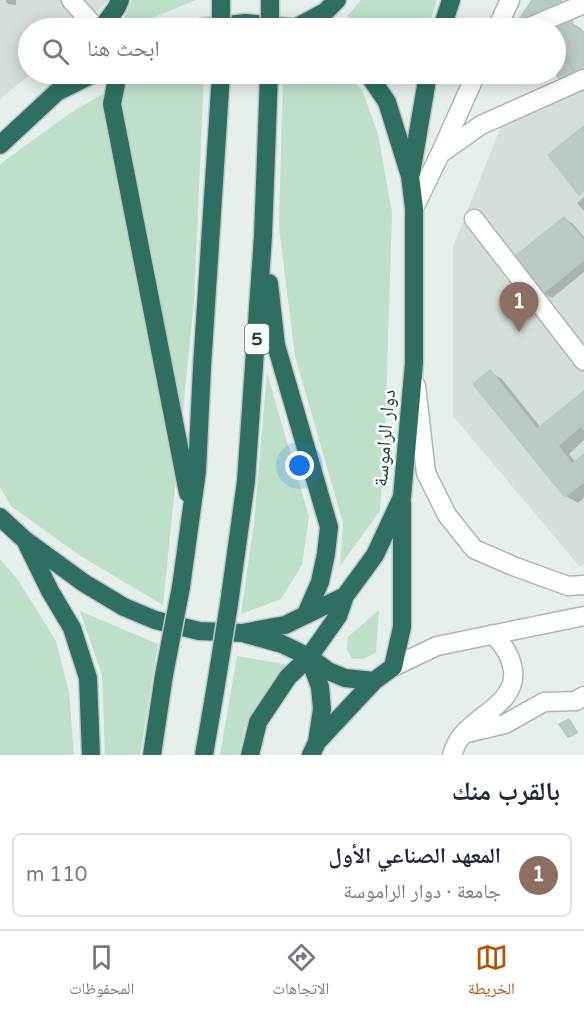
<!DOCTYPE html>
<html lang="ar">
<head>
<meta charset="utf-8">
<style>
  :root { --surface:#fff; --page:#f6f6f7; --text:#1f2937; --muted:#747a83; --line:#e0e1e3; --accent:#b45309 }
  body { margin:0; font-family:"Varela Round","Noto Naskh Arabic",sans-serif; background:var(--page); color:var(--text); direction:rtl }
  .you { position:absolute; left:300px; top:466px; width:21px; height:21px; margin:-15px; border:4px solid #fff; border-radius:50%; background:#1a73e8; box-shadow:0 0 0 9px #1a73e833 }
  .badge { display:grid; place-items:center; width:39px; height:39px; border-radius:50%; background:var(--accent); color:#fff; font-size:20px; font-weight:700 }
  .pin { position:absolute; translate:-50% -50px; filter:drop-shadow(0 2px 3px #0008) }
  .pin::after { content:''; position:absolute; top:32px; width:21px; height:18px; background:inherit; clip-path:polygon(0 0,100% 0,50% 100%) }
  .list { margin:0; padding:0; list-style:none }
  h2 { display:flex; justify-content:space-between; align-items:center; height:78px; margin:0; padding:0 24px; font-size:26px }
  h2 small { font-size:20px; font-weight:400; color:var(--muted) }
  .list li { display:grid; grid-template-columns:39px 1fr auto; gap:18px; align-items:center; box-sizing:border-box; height:84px; margin:0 12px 12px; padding:0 12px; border:2px solid var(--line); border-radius:9px }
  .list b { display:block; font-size:22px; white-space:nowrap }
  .list p { margin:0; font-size:20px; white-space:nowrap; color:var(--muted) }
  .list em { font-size:20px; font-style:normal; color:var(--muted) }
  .icon { flex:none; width:33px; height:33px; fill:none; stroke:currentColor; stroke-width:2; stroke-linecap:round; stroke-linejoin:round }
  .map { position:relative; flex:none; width:584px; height:755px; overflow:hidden; direction:ltr }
  .search { position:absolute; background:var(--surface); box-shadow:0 3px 15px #0003; left:18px; right:18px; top:18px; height:66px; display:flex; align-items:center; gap:15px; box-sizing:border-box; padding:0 21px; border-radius:33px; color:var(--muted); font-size:22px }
  .sheet { height:174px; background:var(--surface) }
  nav { display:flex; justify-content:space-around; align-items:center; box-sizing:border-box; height:84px; border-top:2px solid var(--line); background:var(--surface); font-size:16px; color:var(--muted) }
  nav a { display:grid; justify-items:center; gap:3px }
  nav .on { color:var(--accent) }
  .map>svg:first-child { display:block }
  .built { fill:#d4dfda }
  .green { fill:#bfe0c8 }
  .shadow { fill:#0003 }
  .building { fill:#bbcac4; stroke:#b8c9c2; stroke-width:1.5 }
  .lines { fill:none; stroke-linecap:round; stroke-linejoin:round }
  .minor-casing { stroke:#a8b8b2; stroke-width:21 }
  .highway-casing { stroke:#c2cac8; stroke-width:21 }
  .minor { stroke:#fff; stroke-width:18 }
  .highway { stroke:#2f6f62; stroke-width:18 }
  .highway-bridge-casing { stroke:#c2cac8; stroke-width:21; stroke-linecap:butt }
  .highway-bridge { stroke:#2f6f62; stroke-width:18 }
  .labels { text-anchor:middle; stroke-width:5; stroke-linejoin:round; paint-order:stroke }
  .shield { fill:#f7fbf9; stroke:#637a73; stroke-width:1.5 }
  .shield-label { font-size:18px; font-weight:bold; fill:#24423a }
  .street-label { font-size:20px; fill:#24423a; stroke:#f7fbf9 }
</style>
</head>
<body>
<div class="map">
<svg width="584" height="755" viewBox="0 0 584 755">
  <rect width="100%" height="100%" fill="#e6efeb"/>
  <!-- built -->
  <path class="built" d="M 0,0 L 108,0 L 81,28 L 28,28 L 28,74 L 31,74 L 0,99 Z
    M 584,83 L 584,565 L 579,566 L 453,416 L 453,247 L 506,114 Z"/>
  <!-- green -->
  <path class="green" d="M 132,0 L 196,0 L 127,28 L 120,28 Z
    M 361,0 L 437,0 L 428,28 L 363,28 L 347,16 Z
    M 137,74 L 204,74 L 194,301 L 163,605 L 79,555 L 11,506 L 0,487 L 0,164 L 72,112 Z
    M 283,74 L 344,74 L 362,90 L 378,134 L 392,212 L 385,437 L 380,511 L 340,566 L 343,523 L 295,356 L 279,227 Z
    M 267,373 L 309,517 L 302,565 L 281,599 L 241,614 L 254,523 Z
    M 0,559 L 18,580 L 56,641 L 69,692 L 74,755 L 0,755 Z
    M 379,610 L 376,653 L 363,659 L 352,659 L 347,650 L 348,637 Z
    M 80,611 L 158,644 L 140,755 L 105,755 L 102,675 Z
    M 237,656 L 290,665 L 245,728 L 239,755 L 220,755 Z"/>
  <!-- shadow -->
  <path class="shadow" d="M 6,0 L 16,0 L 16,5 L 8,4 L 6,2 Z
    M 572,23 L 581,28 L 584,33 L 578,79 L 561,81 L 556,68 L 556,32 L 558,33 L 562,46 L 559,47 L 569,53 Z
    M 584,197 L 584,211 L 577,203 Z
    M 564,218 L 573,224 L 584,237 L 584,272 L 552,298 L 543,293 Z
    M 490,372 L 502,379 L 541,428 L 584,393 L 584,440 L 569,454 L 576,463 L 584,456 L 584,498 L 578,503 L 566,496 L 476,384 Z
    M 569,720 L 571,722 L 578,733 L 571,737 L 569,736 Z"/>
  <!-- building -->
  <path class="building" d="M 532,0 L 561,0 L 564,8 L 529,24 L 520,18 Z
    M 572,21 L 574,26 L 581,32 L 584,31 L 584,71 L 576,74 L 557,27 Z
    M 562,47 L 573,76 L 560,82 L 556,72 L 556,50 Z
    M 584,126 L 584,191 L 579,195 L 548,155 Z
    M 564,217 L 584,241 L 584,260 L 542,294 L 513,258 Z
    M 490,370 L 537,429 L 584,391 L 584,430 L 581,426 L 558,446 L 572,464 L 584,454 L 584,482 L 565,497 L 473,384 Z
    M 569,719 L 577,732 L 568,737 L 559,724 Z"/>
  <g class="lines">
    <defs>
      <path id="minor" d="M 71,0 L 96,28
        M 497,28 L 510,0
        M 527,28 L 584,4
        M 440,154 L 476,74
        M 414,208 L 440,154 L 481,125 L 584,79
        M 474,219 L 584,361
        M 416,386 L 426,473 L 447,515 L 474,549 L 513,566 L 568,586 L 584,585
        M 393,667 L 437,646 L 584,616
        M 467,733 L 505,724 L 544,702 L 576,701 L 584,696
        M 452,755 C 454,748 458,740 463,734 C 480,714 517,701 513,670 C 511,655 503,644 493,634"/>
      <path id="highway" d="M 102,28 L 117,7 L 120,0
        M 200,28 L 246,23 L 297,28
        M 295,28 L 325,12 L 337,0
        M 442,28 L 451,0
        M 118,74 L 112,104 L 188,493
        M 0,145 L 57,92 L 93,74
        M 411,174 L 428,74
        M 269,283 L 276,345 L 329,527 L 326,554 L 320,582 L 306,614
        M 0,517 L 25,540 L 84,583 L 124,607 L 155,620 L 199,631 L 242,633 L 285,625 L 345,596 L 375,555 L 402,497 L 414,363 L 414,208 L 410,176 L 387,102 L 368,74
        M 26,542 L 50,591 L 72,628 L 88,678 L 91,755
        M 181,587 L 197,471 L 202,367 L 221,74
        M 229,604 L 246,481 L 263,236 L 269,74
        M 246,634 L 282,644 L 309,657 L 328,671 L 345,678 L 374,681
        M 309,657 L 320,687 L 322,709 L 317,742
        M 152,755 L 164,675
        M 204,755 L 215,691
        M 250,755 L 258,722 L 288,677 L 309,657 L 338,616 L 345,596
        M 311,755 L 317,742 L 374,681 L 393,667 L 402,627 L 402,503"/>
    </defs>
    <!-- minor casing -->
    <use href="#minor" class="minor-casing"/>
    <!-- highway casing -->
    <use href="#highway" class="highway-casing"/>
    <!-- minor -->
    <use href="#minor" class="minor"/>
    <!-- highway -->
    <use href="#highway" class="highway"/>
    <defs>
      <path id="highway-bridge" d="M 221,28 L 221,0
        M 270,28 L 270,0
        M 164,675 L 181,587
        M 215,691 L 229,604"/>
    </defs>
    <!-- highway-bridge casing -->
    <use href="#highway-bridge" class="highway-bridge-casing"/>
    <!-- highway-bridge -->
    <use href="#highway-bridge" class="highway-bridge"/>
  </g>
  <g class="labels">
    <!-- shield labels -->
    <rect class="shield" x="245" y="324" width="24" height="30" rx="4.5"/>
    <g class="shield-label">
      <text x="257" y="345">5</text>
    </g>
    <!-- street labels -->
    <g class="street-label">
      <text transform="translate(384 438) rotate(-85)" y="7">دوار الراموسة</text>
    </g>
  </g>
</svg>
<div class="you"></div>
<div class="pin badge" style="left:519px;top:332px;background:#8d6e63">1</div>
<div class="search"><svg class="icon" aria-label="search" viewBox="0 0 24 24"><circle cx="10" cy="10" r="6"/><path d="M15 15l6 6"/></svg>ابحث هنا</div>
</div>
<section class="sheet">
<h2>بالقرب منك<small></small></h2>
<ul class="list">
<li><span class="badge" style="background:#8d6e63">1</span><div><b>المعهد الصناعي الأول</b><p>جامعة · دوار الراموسة</p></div><em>110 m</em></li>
</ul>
</section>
<nav>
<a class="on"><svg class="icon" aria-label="map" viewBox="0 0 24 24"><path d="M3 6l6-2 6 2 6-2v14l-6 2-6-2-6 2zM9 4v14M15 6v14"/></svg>الخريطة</a>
<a><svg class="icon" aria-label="directions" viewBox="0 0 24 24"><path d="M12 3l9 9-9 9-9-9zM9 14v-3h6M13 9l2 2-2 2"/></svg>الاتجاهات</a>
<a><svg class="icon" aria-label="saved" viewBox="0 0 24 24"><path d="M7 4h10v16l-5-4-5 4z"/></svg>المحفوظات</a>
</nav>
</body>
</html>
